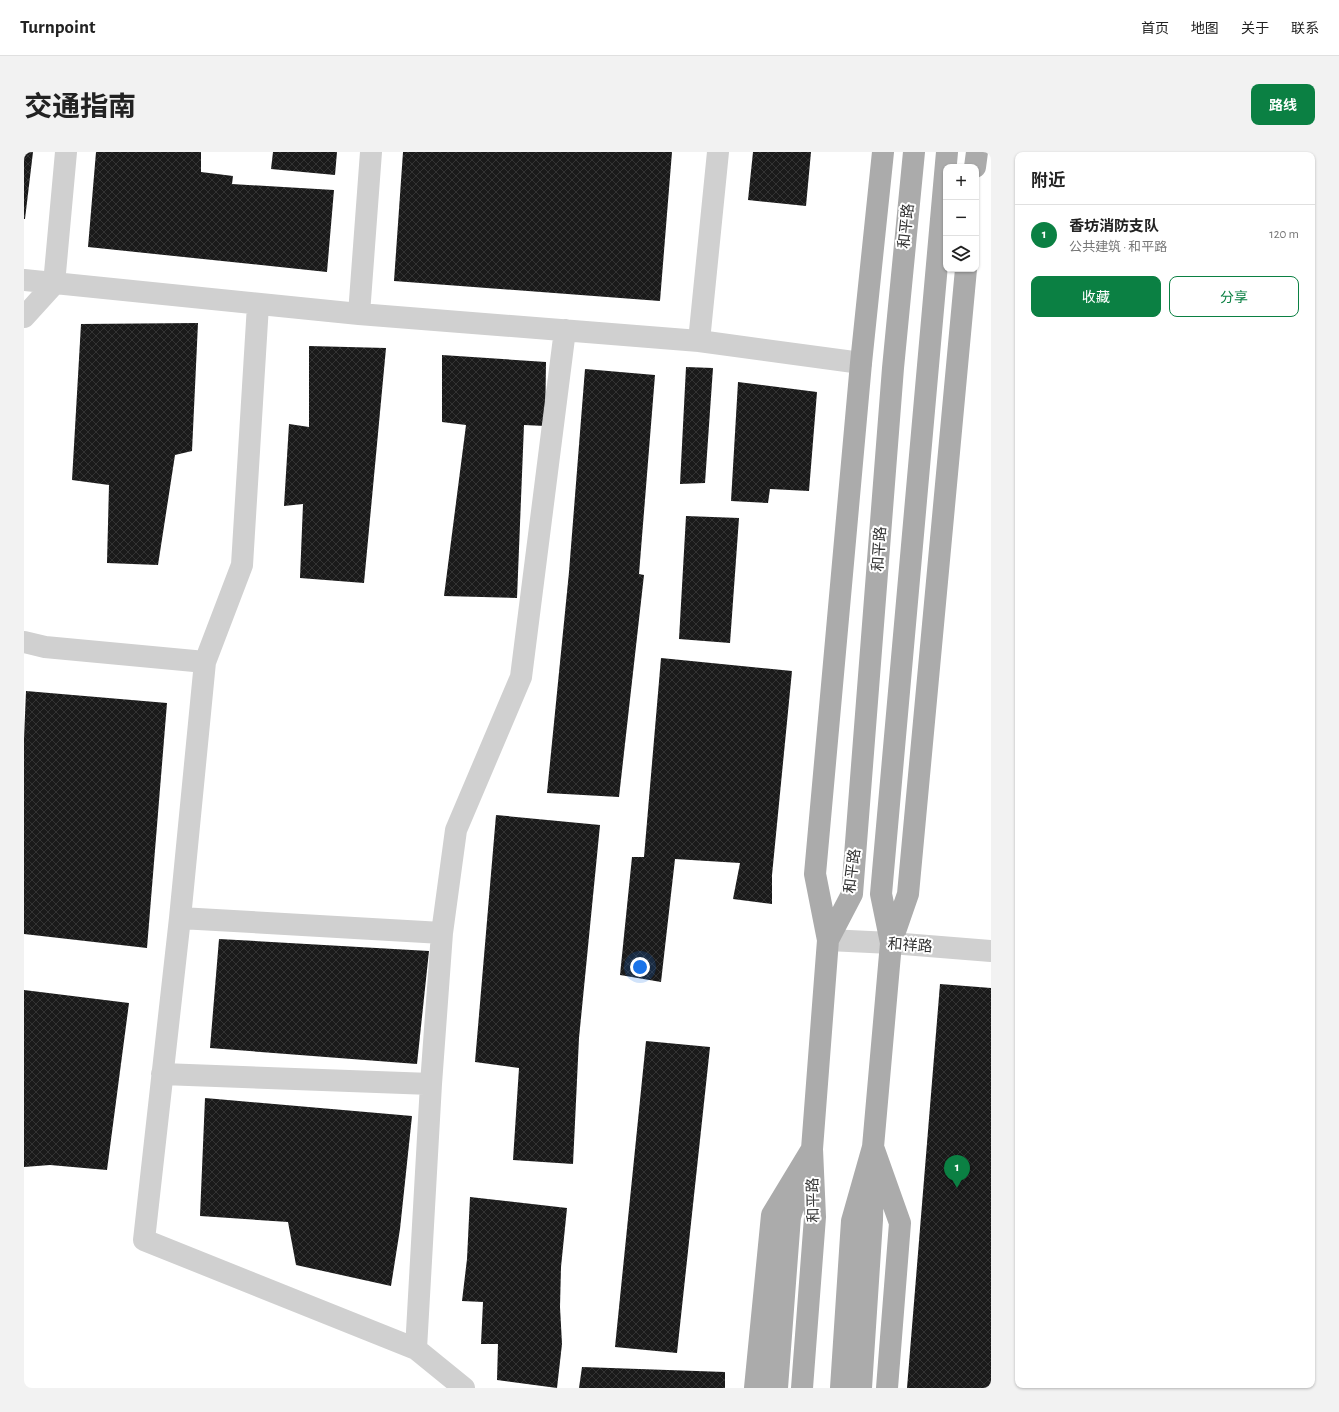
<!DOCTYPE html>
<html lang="zh">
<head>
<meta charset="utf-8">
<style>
  :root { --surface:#fff; --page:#f2f2f2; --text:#222; --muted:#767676; --line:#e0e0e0; --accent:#0b8043 }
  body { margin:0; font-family:"Alegreya Sans","Noto Sans SC",sans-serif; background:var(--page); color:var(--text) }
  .controls { position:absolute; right:12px; top:12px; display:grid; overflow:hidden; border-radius:8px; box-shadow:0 1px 3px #0004 }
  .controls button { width:36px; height:36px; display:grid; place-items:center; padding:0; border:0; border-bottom:1px solid var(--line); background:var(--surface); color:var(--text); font:20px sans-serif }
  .you { position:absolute; left:616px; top:815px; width:14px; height:14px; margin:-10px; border:3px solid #fff; border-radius:50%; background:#1a73e8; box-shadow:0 0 0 6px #1a73e833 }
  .badge { display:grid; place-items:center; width:26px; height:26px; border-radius:50%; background:var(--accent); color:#fff; font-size:13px; font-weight:700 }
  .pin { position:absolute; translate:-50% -33px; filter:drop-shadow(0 1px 2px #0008) }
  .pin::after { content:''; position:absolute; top:21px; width:14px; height:12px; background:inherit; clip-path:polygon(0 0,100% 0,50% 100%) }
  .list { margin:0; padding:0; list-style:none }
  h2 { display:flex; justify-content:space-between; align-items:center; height:52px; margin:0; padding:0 16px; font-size:17px }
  h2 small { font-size:13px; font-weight:400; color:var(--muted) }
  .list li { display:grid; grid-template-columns:26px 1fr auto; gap:12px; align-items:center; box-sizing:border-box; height:60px; padding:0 16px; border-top:1px solid var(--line) }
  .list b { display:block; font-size:15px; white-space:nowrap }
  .list p { margin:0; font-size:13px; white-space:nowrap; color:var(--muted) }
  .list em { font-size:13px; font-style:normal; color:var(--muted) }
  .actions { display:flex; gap:8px; padding:12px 16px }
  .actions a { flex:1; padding:9px 0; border:1px solid var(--accent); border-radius:8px; text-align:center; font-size:14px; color:var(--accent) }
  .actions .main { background:var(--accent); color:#fff }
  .icon { flex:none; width:22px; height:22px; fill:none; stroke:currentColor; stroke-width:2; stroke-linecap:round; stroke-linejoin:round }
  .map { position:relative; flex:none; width:967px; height:1236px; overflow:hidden; border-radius:8px }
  header { display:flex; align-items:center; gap:24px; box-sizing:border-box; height:56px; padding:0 20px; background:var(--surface); border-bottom:1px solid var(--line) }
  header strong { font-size:19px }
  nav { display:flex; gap:22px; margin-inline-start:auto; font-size:14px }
  .intro { display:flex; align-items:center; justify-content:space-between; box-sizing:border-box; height:96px; padding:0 24px }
  h1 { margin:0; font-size:28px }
  .button { padding:10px 18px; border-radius:8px; background:var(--accent); color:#fff; font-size:14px; font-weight:700 }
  main { display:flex; gap:24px; padding:0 24px }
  aside { flex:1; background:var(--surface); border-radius:8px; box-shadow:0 1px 3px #0004 }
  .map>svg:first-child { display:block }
  .building { fill:url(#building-cross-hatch) }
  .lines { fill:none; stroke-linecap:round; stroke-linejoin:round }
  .minor { stroke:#d0d0d0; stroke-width:22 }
  .tertiary { stroke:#d0d0d0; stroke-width:22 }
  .primary { stroke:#ababab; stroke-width:22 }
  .labels { text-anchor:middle; stroke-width:4; stroke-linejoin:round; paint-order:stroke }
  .street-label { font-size:15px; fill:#333; stroke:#fff }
</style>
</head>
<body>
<header>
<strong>Turnpoint</strong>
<nav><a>首页</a><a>地图</a><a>关于</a><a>联系</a></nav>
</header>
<div class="intro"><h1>交通指南</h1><a class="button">路线</a></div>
<main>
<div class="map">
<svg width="967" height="1236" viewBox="0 0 967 1236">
  <defs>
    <pattern id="building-cross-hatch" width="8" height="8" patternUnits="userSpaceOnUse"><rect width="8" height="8" fill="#1a1a1a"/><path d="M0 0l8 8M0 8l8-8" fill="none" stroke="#333"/></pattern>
  </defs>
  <rect width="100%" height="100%" fill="#fff"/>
  <!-- building -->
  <path class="building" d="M 0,0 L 9,0 L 1,67 L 0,67 Z
    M 72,0 L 177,0 L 177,20 L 209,24 L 208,32 L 310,38 L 303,120 L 64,95 Z
    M 249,0 L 313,0 L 311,23 L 247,17 Z
    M 379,0 L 648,0 L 636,149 L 370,129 Z
    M 729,0 L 787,0 L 782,54 L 724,48 Z
    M 174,171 L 168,299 L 151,303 L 134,413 L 83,411 L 85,333 L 48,328 L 57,172 Z
    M 285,194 L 362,196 L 340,431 L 276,426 L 279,352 L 260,354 L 265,272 L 285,275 Z
    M 418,203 L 522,210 L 521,274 L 500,273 L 493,446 L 420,444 L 442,273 L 418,270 Z
    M 662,215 L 689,216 L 681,331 L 656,332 Z
    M 561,217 L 631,223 L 615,422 L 620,423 L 595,645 L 523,641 L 545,420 Z
    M 714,230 L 793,240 L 785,339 L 746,337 L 744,351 L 707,349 Z
    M 662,364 L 715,366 L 706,491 L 655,487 Z
    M 637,506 L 768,519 L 748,723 L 748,752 L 709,747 L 716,711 L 651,707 L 637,830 L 596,823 L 608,705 L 620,705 Z
    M 2,539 L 143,551 L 123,796 L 0,782 L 0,587 Z
    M 472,663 L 576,673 L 555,886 L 549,1012 L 489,1008 L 495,916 L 451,910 Z
    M 195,787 L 405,799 L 393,912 L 186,896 Z
    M 916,832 L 967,836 L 967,1236 L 883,1236 Z
    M 0,838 L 105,851 L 83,1018 L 26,1013 L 0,1015 Z
    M 622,889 L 686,895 L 653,1201 L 591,1195 Z
    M 181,946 L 388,964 L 376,1077 L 367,1134 L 272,1113 L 264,1070 L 176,1064 Z
    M 446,1045 L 543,1056 L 537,1115 L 536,1155 L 538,1192 L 533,1236 L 473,1228 L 474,1192 L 457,1192 L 459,1150 L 438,1149 L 443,1107 Z
    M 558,1215 L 701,1220 L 701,1236 L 555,1236 Z"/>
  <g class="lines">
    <!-- minor -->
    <path class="minor" d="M 0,128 L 335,162 L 675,189 L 837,211
      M 335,162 L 347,0
      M 0,165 L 30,132 L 42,0
      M 675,189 L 694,0
      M 0,490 L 21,495 L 181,510 L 218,413 L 234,153
      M 181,510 L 156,766 L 120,1088 L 392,1197 L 440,1236
      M 156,766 L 418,781
      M 138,922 L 407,932
      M 392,1197 L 407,932 L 418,781 L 432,678 L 497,525 L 541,178"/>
    <!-- tertiary -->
    <path class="tertiary" d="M 804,788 L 867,791 L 967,799"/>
    <!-- primary -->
    <path class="primary" d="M 951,15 L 953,0
      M 804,788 L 791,722 L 837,211 L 859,0
      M 867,791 L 884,742 L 942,117
      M 849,995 L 876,1071 L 863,1236
      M 731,1236 L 748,1063 L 788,997
      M 753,1236 L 766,1065 L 777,1030
      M 778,1236 L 791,1065 L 788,997 L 804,788 L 828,742 L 869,216 L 890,0
      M 817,1236 L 828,1069 L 849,995 L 867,791 L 857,742 L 923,0
      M 837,1236 L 848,1068 L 849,1024"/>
  </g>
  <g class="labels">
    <!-- street labels -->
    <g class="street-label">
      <text transform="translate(882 74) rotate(-84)" y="5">和平路</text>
      <text transform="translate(855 397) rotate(-86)" y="5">和平路</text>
      <text transform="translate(828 719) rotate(-83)" y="5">和平路</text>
      <text transform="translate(886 793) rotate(4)" y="5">和祥路</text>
      <text transform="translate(789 1048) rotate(-91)" y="5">和平路</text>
    </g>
  </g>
</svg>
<div class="controls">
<button>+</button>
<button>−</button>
<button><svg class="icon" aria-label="layers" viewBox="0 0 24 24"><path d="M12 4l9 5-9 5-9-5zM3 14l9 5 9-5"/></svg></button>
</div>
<div class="you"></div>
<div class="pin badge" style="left:933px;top:1036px">1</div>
</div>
<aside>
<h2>附近<small></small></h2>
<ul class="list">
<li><span class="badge">1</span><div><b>香坊消防支队</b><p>公共建筑 · 和平路</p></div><em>120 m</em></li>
</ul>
<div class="actions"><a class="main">收藏</a><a>分享</a></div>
</aside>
</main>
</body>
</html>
